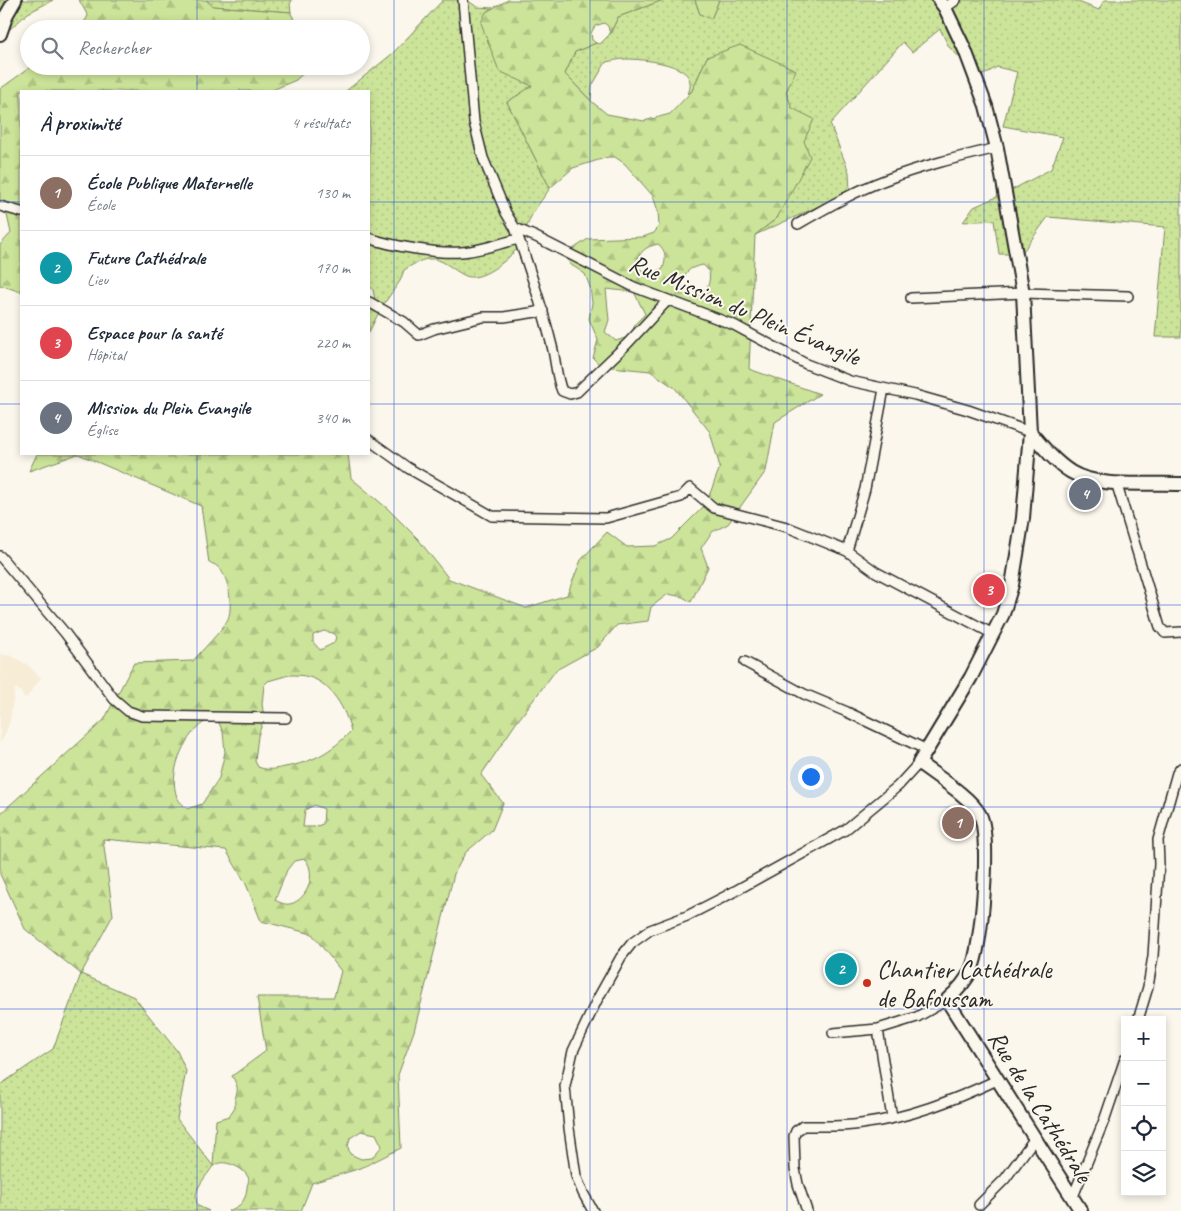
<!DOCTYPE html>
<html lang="fr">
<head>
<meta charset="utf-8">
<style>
  :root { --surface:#fff; --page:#f6f6f7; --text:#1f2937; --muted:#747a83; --line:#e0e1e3; --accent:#0f766e }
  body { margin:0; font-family:Caveat,sans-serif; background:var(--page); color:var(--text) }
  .controls { position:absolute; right:15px; bottom:15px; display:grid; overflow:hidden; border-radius:0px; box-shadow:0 2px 8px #0003 }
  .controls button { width:45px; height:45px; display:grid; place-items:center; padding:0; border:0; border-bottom:1px solid var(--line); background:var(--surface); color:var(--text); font:25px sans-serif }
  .you { position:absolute; left:810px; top:776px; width:18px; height:18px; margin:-12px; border:4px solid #fff; border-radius:50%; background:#1a73e8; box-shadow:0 0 0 8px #1a73e833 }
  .badge { display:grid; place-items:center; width:32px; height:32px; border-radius:50%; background:var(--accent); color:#fff; font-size:16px; font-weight:700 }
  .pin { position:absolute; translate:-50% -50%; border:2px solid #fff; box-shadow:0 1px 5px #0006 }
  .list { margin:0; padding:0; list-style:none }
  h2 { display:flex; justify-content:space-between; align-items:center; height:65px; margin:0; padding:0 20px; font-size:21px }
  h2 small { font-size:16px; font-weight:400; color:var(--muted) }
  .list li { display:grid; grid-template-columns:32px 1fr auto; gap:15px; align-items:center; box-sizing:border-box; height:75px; padding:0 20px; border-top:1px solid var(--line) }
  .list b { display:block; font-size:19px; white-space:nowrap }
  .list p { margin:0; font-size:16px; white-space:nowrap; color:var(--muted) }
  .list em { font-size:16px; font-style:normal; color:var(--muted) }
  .icon { flex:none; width:28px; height:28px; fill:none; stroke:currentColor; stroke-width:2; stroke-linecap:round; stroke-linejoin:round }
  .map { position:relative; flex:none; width:1181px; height:1211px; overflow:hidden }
  .search { position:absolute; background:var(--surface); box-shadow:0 2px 8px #0003; left:20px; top:20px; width:350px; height:55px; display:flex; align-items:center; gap:12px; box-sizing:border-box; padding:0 18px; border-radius:28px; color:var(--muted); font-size:19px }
  .panel { position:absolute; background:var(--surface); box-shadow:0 2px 8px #0003; left:20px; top:90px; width:350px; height:365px; border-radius:0px }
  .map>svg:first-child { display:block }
  .built { fill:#f7ecd6 }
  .grass { fill:url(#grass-dots); stroke:#7c8862 }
  .forest { fill:url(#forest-firs); stroke:#7c8862; fill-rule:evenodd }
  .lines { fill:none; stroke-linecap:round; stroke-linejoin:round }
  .street-casing { stroke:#2b2b2b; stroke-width:12 }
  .secondary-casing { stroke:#2b2b2b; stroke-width:16 }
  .street { stroke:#fbf7ec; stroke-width:9 }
  .secondary { stroke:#fbf7ec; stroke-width:12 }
  .grid { fill:none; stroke:#1d4ed8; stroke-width:1; stroke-opacity:0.55 }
  .poi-dot { fill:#c8321e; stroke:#fbf7ec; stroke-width:2 }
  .labels { text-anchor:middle; stroke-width:4; stroke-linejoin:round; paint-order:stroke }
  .street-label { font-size:25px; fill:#2b2b2b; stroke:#fbf7ec }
  .poi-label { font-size:25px; fill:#2b2b2b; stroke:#fbf7ec; text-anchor:start }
</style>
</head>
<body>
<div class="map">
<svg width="1181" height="1211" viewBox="0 0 1181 1211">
  <defs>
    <pattern id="grass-dots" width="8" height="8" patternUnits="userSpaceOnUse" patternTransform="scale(1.25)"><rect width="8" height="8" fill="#cce499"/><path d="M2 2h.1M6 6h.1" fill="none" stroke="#afc484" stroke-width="1.8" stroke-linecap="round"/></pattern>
    <pattern id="forest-firs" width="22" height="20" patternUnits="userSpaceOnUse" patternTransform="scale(1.25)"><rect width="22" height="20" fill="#cce499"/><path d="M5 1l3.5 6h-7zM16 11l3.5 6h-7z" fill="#afc484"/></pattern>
  </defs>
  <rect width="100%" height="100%" fill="#fbf7ec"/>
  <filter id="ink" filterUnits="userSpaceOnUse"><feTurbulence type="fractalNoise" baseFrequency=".02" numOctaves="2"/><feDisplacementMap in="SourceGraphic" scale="10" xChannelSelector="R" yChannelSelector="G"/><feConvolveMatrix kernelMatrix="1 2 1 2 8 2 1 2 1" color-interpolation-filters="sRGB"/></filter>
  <g filter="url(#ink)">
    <!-- built -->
    <path class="built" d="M 0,654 L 12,656 L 28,665 L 41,678 L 27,697 L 24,698 L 20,691 L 15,688 L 10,721 L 4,737 L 0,743 Z"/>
    <!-- grass -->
    <path class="grass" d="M 0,0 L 53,0 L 28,13 L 0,38 Z
      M 206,0 L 292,0 L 290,4 L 291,12 L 213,6 Z
      M 443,0 L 467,0 L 477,7 L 493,8 L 486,12 L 533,86 L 507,102 L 550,188 C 543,199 532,211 528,224 C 524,233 522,244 515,251 C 505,262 480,282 466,276 C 453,271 443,257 428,259 C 419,260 411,266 404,270 L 400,281 L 381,308 L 369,332 L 369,309 L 375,300 L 373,290 L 369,285 L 369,91 L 346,91 L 392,54 Z
      M 663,0 L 695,0 L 700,14 L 711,19 L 719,0 L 1073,0 L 1099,10 L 1104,0 L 1181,0 L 1181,337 L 1155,337 L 1165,227 L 1048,217 L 1021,254 L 999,254 L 994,220 L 963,222 L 974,207 L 1008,192 L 1051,169 L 1063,137 L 1003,126 L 1017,72 L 997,67 L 980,77 L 949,47 L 940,29 L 912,52 L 903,42 L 830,124 L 849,172 L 850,192 L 755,235 L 777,218 L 804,141 L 786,92 L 795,70 L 707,57 L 692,91 L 688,94 C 689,91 691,86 690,82 C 688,63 641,59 626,59 C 619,59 612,61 606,62 L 592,86 L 591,101 L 565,74 L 575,52 L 596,43 L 600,44 L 610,34 L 618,17 Z
      M 81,974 L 134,997 L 177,1051 L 186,1071 L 177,1119 L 213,1166 C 205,1179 191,1190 198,1206 L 209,1211 L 0,1211 L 0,1085 L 53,1049 Z"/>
    <!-- forest -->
    <path class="forest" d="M 79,0 L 206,0 L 213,6 L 291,12 L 291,14 L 301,29 L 80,29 L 88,16 Z
      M 508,0 L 663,0 L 618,17 L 610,34 L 608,26 L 604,23 L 595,26 L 591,33 L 592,40 L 596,43 L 575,52 L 565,74 L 591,101 L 607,114 L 644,121 L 670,114 L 692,91 L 707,57 L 740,45 L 796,70 L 786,92 L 792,108 L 814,119 L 804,141 L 810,157 L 777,218 L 755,235 L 749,369 L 820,394 L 775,422 L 766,471 L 728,524 L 712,532 L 701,548 L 708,567 L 691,602 L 683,597 L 668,594 L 651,607 L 648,621 L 617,625 L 598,647 L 556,670 L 516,723 L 481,775 L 503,803 L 492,830 L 465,853 L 454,874 L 414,1031 L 398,1075 L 401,1148 L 361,1168 L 312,1183 L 301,1211 L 228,1211 C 241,1206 245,1202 247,1188 C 247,1184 250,1180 248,1177 C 245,1169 228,1161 220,1163 C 220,1163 214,1166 213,1166 L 216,1120 L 229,1116 L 235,1107 C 233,1092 243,1094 232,1076 L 266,1051 L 257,997 L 334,997 L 341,971 L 312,934 L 261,921 L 246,884 L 226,850 L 103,839 L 113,915 L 81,974 L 25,929 L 0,874 L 0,814 L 104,720 L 134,663 L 193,661 C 202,650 222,631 228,619 C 234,605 228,564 209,563 L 201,506 L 78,454 L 348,454 L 351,478 L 388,509 L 418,539 L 449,579 L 526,608 L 567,595 L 581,560 L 607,532 L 627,547 L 655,546 L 671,539 L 706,504 L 720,467 L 710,432 L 675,388 L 650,371 L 601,366 L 593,358 L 598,340 L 589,319 L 592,303 L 590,287 L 585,274 L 570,264 L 564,255 L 588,239 L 643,237 L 654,233 L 659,226 L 658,211 L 653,196 L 625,164 L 615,157 L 608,157 L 573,168 L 550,188 L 507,102 L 532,86 L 499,71 L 481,23 L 486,12 ZM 658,244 C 667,251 666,259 663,269 L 647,274 L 635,265 C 640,252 644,247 658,244 ZM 703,265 C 712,271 710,280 707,289 L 692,295 L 680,285 C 686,271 688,268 703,265 ZM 606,289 L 634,292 L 645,314 L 635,324 L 631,336 L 616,341 L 605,332 L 609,320 ZM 324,631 L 333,633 L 336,637 L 334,643 L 320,650 L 313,642 L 313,635 ZM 289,675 C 296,675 303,675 309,677 C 331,683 346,710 351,731 C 331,752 313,762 285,767 C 275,769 268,771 258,767 L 255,761 L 258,736 L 264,718 L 262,704 L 264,685 L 268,681 ZM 214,720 L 219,723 L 223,732 L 225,752 L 219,778 L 202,804 L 187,809 C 184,805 179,802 177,797 C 168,774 183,737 203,723 C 206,722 211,721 214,720 ZM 314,805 L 324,809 L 323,824 L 314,827 L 303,827 L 305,810 ZM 305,859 C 317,873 308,900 290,904 C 284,905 279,902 275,900 L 287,870 L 294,861 ZM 361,1131 L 376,1134 L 382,1146 L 372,1158 L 361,1159 L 350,1154 L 348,1147 L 350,1138 Z
      M 695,0 L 719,0 L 711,19 L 700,14 Z
      M 32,66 L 311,66 L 296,80 L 270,91 L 21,91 L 21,292 L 0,285 L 0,245 L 11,233 L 7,215 L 0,210 L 0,89 Z
      M 37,454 L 78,454 L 29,471 Z"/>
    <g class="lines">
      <defs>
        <path id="street" d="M 463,0 L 474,122 L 483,158 L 506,213 L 515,228 L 536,237 L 634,287 L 734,325 L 806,364 L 850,381 L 915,395 L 968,410 L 1030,432
          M 945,8 L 956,0
          M 0,206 L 21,212
          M 798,224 C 826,208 855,191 885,180 C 921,166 959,157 997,148
          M 515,228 C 529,267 542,306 552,346 C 556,361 556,377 562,391 L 570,394 L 577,392 L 627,344 L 668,300
          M 369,238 C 391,246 438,254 461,252 C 480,251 500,243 519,239
          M 911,298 L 1023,293 L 1128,296
          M 369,302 L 404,322 L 419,335 L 434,329 L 483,317 L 504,317 L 543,311
          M 369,440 L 408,468 L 492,516 L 606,518 L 681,497 L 690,488 L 714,508 L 787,527 L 847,551 L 876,572 L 993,634
          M 1116,482 L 1160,627 L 1165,633 L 1181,632
          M 847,551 L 865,489 L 884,389
          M 0,556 L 65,633 L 114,699 L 128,711 L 142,716 L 286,718
          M 745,662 L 804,694 L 847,712 L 927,750
          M 1138,1020 L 1148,987 L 1153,956 L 1159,864 L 1158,840 L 1177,773 L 1181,768
          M 878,1029 L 892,1118
          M 833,1033 L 878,1029 L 917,1017 L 947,1000
          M 1072,1199 L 1105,1118 L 1125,1059
          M 979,1205 L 1005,1179 L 1035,1138
          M 593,1211 L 583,1193 L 576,1176 L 569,1128 L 565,1086 L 573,1051 L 597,1000 L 621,957 L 632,943 L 650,930 L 687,916 L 726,896 L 845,830 L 898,786 L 919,763
          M 807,1211 L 798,1184 L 795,1169 L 794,1136 L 796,1131 L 803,1126 C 822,1126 842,1127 861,1124 C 909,1118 954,1100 997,1080"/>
        <path id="secondary" d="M 939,0 L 945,8 L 965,50 L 986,106 L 997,148 L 1023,293 L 1030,432 L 1023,518 L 1012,585 L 1003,614 L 971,677 L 919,763 C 936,776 971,797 980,815 C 991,836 982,949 971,970 C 966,982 957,991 947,1000 L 1081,1211
          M 0,34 L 7,14 L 15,0
          M 1030,432 C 1042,446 1055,462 1071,472 C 1099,489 1149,482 1181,484"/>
      </defs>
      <!-- street casing -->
      <use href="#street" class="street-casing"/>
      <!-- secondary casing -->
      <use href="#secondary" class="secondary-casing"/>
      <!-- street -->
      <use href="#street" class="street"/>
      <!-- secondary -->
      <use href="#secondary" class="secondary"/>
    </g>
  </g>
  <!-- grid -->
  <path class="grid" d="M 197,0 L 197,29M 394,0 L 394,1211M 590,0 L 590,1211M 787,0 L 787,1211M 984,0 L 984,1211M 197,66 L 197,91M 0,202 L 21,202M 369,202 L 1181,202M 0,404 L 21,404M 369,404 L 1181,404M 197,454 L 197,1211M 0,605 L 1181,605M 0,807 L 1181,807M 0,1009 L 1181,1009"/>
  <!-- markers -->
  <circle class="poi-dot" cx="867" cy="983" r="5"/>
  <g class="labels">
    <!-- street labels -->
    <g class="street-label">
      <text transform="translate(745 309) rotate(23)" y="9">Rue Mission du Plein Évangile</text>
      <text transform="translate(1041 1106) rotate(58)" y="9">Rue de la Cathédrale</text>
    </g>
    <!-- poi labels -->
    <g class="poi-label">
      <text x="877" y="978">Chantier Cathédrale<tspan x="877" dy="29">de Bafoussam</tspan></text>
    </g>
  </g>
</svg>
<div class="controls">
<button>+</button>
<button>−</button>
<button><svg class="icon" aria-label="locate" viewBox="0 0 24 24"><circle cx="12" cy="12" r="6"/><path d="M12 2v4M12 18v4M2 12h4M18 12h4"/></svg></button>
<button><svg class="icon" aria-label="layers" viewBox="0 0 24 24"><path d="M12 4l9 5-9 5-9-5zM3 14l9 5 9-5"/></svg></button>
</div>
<div class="you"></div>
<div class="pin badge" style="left:958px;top:823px;background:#8d6e63">1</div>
<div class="pin badge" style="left:841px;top:969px;background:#0f9aa8">2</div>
<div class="pin badge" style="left:989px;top:590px;background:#e0444e">3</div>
<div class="pin badge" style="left:1085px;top:494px;background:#6b7280">4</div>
<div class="search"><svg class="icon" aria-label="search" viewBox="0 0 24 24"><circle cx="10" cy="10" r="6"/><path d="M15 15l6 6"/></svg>Rechercher</div>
<section class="panel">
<h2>À proximité<small>4 résultats</small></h2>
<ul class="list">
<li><span class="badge" style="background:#8d6e63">1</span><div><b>École Publique Maternelle</b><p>École</p></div><em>130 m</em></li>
<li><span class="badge" style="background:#0f9aa8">2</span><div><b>Future Cathédrale</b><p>Lieu</p></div><em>170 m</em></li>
<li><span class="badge" style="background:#e0444e">3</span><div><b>Espace pour la santé</b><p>Hôpital</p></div><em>220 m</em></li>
<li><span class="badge" style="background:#6b7280">4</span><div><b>Mission du Plein Evangile</b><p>Église</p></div><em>340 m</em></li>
</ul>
</section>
</div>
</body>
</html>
